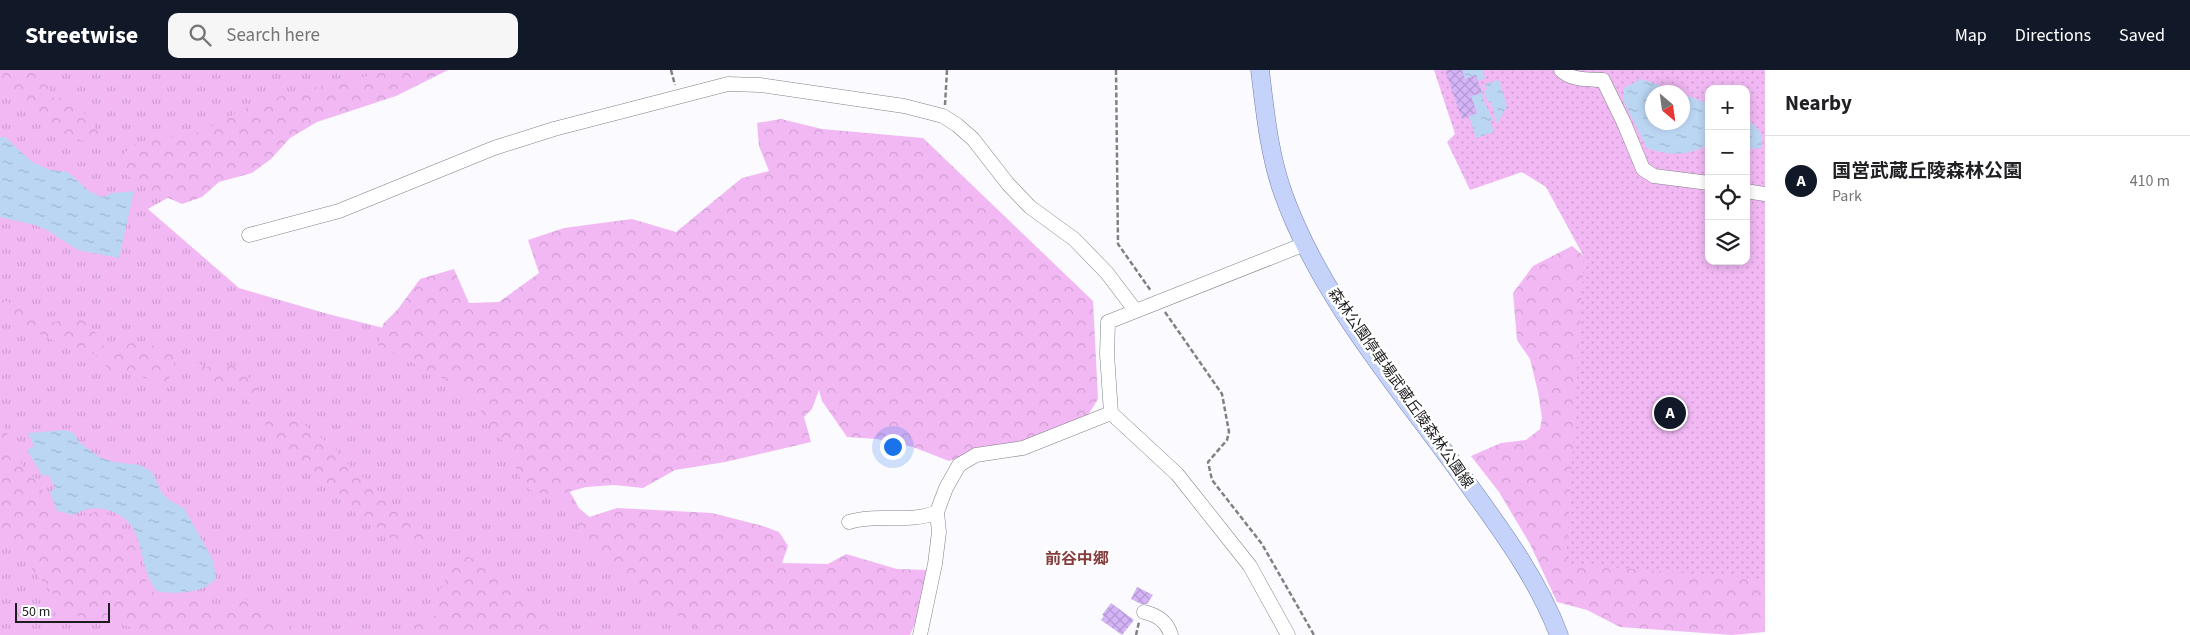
<!DOCTYPE html>
<html lang="en">
<head>
<meta charset="utf-8">
<style>
  :root { --surface:#fff; --page:#f6f6f6; --text:#202124; --muted:#757577; --line:#e0e0e0; --accent:#111827 }
  body { margin:0; font-family:"Source Sans 3","Noto Sans JP",sans-serif; background:var(--page); color:var(--text) }
  .controls { position:absolute; right:15px; top:15px; display:grid; overflow:hidden; border-radius:10px; box-shadow:0 2px 8px #0003 }
  .controls button { width:45px; height:45px; display:grid; place-items:center; padding:0; border:0; border-bottom:1px solid var(--line); background:var(--surface); color:var(--text); font:25px sans-serif }
  .compass { position:absolute; left:1645px; top:15px; width:45px; height:45px; border-radius:50%; background:var(--surface); box-shadow:0 2px 8px #0003; rotate:151deg }
  .scale { position:absolute; left:15px; bottom:12px; width:95px; box-sizing:border-box; padding-left:5px; border:2px solid #1d1d1f; border-top:0; font-size:14px; line-height:18px; white-space:nowrap; color:#1d1d1f; -webkit-text-stroke:4px #fff; paint-order:stroke }
  .you { position:absolute; left:892px; top:376px; width:18px; height:18px; margin:-12px; border:4px solid #fff; border-radius:50%; background:#1a73e8; box-shadow:0 0 0 8px #1a73e833 }
  .badge { display:grid; place-items:center; width:32px; height:32px; border-radius:50%; background:var(--accent); color:#fff; font-size:16px; font-weight:700 }
  .pin { position:absolute; translate:-50% -50%; border:2px solid #fff; box-shadow:0 1px 5px #0006 }
  .list { margin:0; padding:0; list-style:none }
  h2 { display:flex; justify-content:space-between; align-items:center; height:65px; margin:0; padding:0 20px; font-size:21px }
  h2 small { font-size:16px; font-weight:400; color:var(--muted) }
  .list li { display:grid; grid-template-columns:32px 1fr auto; gap:15px; align-items:center; box-sizing:border-box; height:90px; padding:0 20px; border-top:1px solid var(--line) }
  .list b { display:block; font-size:19px; white-space:nowrap }
  .list p { margin:0; font-size:16px; white-space:nowrap; color:var(--muted) }
  .list em { font-size:16px; font-style:normal; color:var(--muted) }
  .icon { flex:none; width:28px; height:28px; fill:none; stroke:currentColor; stroke-width:2; stroke-linecap:round; stroke-linejoin:round }
  .map { position:relative; flex:none; width:1765px; height:565px; overflow:hidden }
  header { display:flex; align-items:center; gap:30px; box-sizing:border-box; height:70px; padding:0 25px; background:var(--accent); color:#fff }
  header strong { font-size:24px }
  nav { display:flex; gap:28px; margin-inline-start:auto; font-size:18px }
  .search { width:350px; height:45px; background:var(--page); display:flex; align-items:center; gap:12px; box-sizing:border-box; padding:0 18px; border-radius:10px; color:var(--muted); font-size:19px }
  main { display:flex }
  aside { flex:1; background:var(--surface) }
  .map>svg:first-child { display:block }
  .grass { fill:url(#grass-tufts) }
  .forest { fill:url(#forest-crowns) }
  .park { fill:url(#park-dots); fill-rule:evenodd }
  .water { fill:url(#water-ripples) }
  .building { fill:url(#building-cross-hatch) }
  .lines { fill:none; stroke-linecap:round; stroke-linejoin:round }
  .minor-casing { stroke:#808087; stroke-width:15 }
  .major-casing { stroke:#7280ad; stroke-width:19 }
  .path { stroke:#818184; stroke-width:2.5; stroke-dasharray:5 2.5; stroke-linecap:butt }
  .minor { stroke:#fff; stroke-width:14 }
  .major { stroke:#c5d3fb; stroke-width:18 }
  .labels { text-anchor:middle; stroke-width:5; stroke-linejoin:round; paint-order:stroke }
  .street-label { font-size:15px; fill:#1d1d1f; stroke:#fff }
  .neighbourhood-label { font-size:16px; font-weight:bold; fill:#843c3d; stroke:#fff }
</style>
</head>
<body>
<header>
<strong>Streetwise</strong>
<div class="search"><svg class="icon" aria-label="search" viewBox="0 0 24 24"><circle cx="10" cy="10" r="6"/><path d="M15 15l6 6"/></svg>Search here</div>
<nav><a>Map</a><a>Directions</a><a>Saved</a></nav>
</header>
<main>
<div class="map">
<svg width="1765" height="565" viewBox="0 0 1765 565">
  <defs>
    <pattern id="grass-tufts" width="24" height="20" patternUnits="userSpaceOnUse" patternTransform="scale(1.25)"><rect width="24" height="20" fill="#f1b8f4"/><path d="M3 7l-1-3M5 7V3M7 7l1-3M15 17l-1-3M17 17v-4M19 17l1-3" fill="none" stroke="#ce9ed1"/></pattern>
    <pattern id="forest-crowns" width="20" height="18" patternUnits="userSpaceOnUse" patternTransform="scale(1.25)"><rect width="20" height="18" fill="#f1b8f4"/><path d="M2 6a3 3 0 1 1 6 0M12 15a3 3 0 1 1 6 0" fill="none" stroke="#ce9ed1"/></pattern>
    <pattern id="park-dots" width="8" height="8" patternUnits="userSpaceOnUse" patternTransform="scale(1.25)"><rect width="8" height="8" fill="#f1b8f4"/><path d="M2 2h.1M6 6h.1" fill="none" stroke="#ce9ed1" stroke-width="1.8" stroke-linecap="round"/></pattern>
    <pattern id="water-ripples" width="26" height="14" patternUnits="userSpaceOnUse" patternTransform="scale(1.25)"><rect width="26" height="14" fill="#bbd6f3"/><path d="M2 4q2-2 4 0t4 0M15 11q2-2 4 0t4 0" fill="none" stroke="#a0b7d0"/></pattern>
    <pattern id="building-cross-hatch" width="8" height="8" patternUnits="userSpaceOnUse" patternTransform="scale(1.25)"><rect width="8" height="8" fill="#d4b3f7"/><path d="M0 0l8 8M0 8l8-8" fill="none" stroke="#b69ad3"/></pattern>
  </defs>
  <rect width="100%" height="100%" fill="#fbfaff"/>
  <!-- grass -->
  <path class="grass" d="M 0,0 L 393,0 L 148,139 L 239,218 L 328,244 L 494,286 L 579,438 L 725,565 L 0,565 Z"/>
  <!-- forest -->
  <path class="forest" d="M 0,0 L 20,0 L 45,6 L 51,27 L 71,30 L 88,47 L 99,63 L 98,74 L 72,68 L 44,53 L 0,15 Z
    M 393,0 L 448,0 L 396,26 L 317,52 L 290,68 L 271,89 L 252,103 L 219,112 L 202,127 L 182,134 L 157,123 L 125,104 L 124,83 L 138,72 L 201,62 L 250,36 L 294,22 Z
    M 781,49 L 822,59 L 923,68 L 1093,231 L 1098,329 L 1078,361 L 987,380 L 949,391 L 913,377 L 877,369 L 847,367 L 822,331 L 819,320 L 812,339 L 804,347 L 811,372 L 725,392 L 675,400 L 643,418 L 614,415 L 586,417 L 554,426 L 529,420 L 520,408 L 508,379 L 475,333 L 459,317 L 378,275 L 383,254 L 398,239 L 420,209 L 454,199 L 469,233 L 499,232 L 539,203 L 528,170 L 564,158 L 632,149 L 676,162 L 742,108 L 769,101 L 759,76 L 757,53 Z
    M 1572,176 L 1618,215 L 1765,292 L 1765,562 L 1732,565 L 1620,557 L 1587,540 L 1557,532 L 1530,474 L 1499,422 L 1471,386 L 1501,373 L 1526,370 L 1540,359 L 1542,348 L 1538,322 L 1530,289 L 1517,270 L 1513,223 L 1533,196 Z
    M 0,229 L 26,238 L 37,247 L 49,253 L 73,248 L 82,250 L 91,256 L 105,278 C 120,281 120,276 132,273 C 143,271 160,278 171,280 C 177,297 175,301 164,315 L 130,303 L 111,302 L 93,282 C 56,278 33,257 0,243 Z
    M 193,291 L 206,297 L 233,295 L 244,301 L 260,323 L 263,336 L 251,335 L 233,317 L 207,316 L 198,309 L 190,296 Z
    M 266,345 L 284,345 L 300,351 L 314,363 L 335,377 L 340,387 L 379,421 L 402,446 L 422,452 L 427,474 L 395,471 L 383,463 L 356,438 L 331,420 L 319,407 L 288,384 L 262,351 Z
    M 0,349 L 26,403 L 41,411 L 43,421 L 59,446 L 70,449 L 96,442 L 111,445 L 122,462 L 133,472 L 147,514 L 158,527 L 205,527 L 212,538 L 223,542 L 241,529 L 253,530 L 282,552 L 297,559 L 301,565 L 150,565 L 141,559 L 113,553 L 84,550 L 62,535 L 0,461 Z
    M 617,438 L 712,443 L 763,456 L 779,462 L 788,476 L 782,493 L 828,494 L 846,484 L 897,499 L 929,500 L 923,535 L 910,565 L 710,565 L 656,532 L 612,492 L 581,474 L 577,451 Z
    M 460,483 L 503,503 L 513,522 L 525,537 L 549,545 L 556,557 L 541,565 L 394,565 L 436,545 L 437,525 Z"/>
  <!-- park -->
  <path class="park" d="M 1434,0 L 1765,0 L 1765,509 L 1566,494 L 1584,187 L 1546,117 L 1522,102 L 1470,120 L 1447,72 L 1455,64 ZM 1709,19 L 1746,19 L 1746,191 L 1709,191 ZM 1652,22 L 1682,22 L 1682,52 L 1652,52 Z"/>
  <!-- water -->
  <path class="water" d="M 1462,0 L 1484,0 L 1483,3 L 1485,8 L 1478,11 L 1475,5 L 1465,9 Z
    M 1641,9 L 1680,22 L 1652,22 L 1652,52 L 1682,52 L 1683,24 L 1709,34 L 1709,75 C 1686,86 1670,86 1647,78 L 1624,32 L 1624,18 Z
    M 1499,10 L 1507,36 L 1497,54 L 1491,32 L 1488,32 L 1484,21 L 1487,20 L 1485,14 Z
    M 1482,16 L 1483,29 L 1493,50 L 1490,51 L 1494,62 L 1476,68 L 1469,46 L 1477,43 L 1471,26 L 1482,23 L 1480,17 Z
    M 1746,49 C 1759,58 1764,63 1761,78 L 1746,79 Z
    M 0,67 L 5,67 L 32,92 L 50,100 L 68,102 L 89,121 L 102,127 L 112,123 L 134,121 L 119,188 L 78,180 L 47,160 L 35,155 L 0,147 Z
    M 64,360 L 74,363 L 79,372 L 99,387 L 114,392 L 140,395 L 152,402 L 162,423 L 169,430 L 184,438 L 213,490 L 216,508 C 206,523 174,525 157,521 C 134,493 150,448 103,439 C 92,437 83,439 74,445 L 57,441 L 50,422 L 55,418 L 48,404 L 43,407 L 27,380 L 34,376 L 28,363 Z"/>
  <!-- building -->
  <path class="building" d="M 1445,0 L 1462,0 L 1465,9 L 1476,5 L 1482,23 L 1471,26 L 1477,43 L 1462,49 Z
    M 1137,517 L 1153,525 L 1147,534 L 1141,534 L 1131,529 Z
    M 1111,533 L 1134,550 L 1122,565 L 1101,550 L 1104,546 L 1102,545 Z"/>
  <g class="lines">
    <defs>
      <path id="minor" d="M 1561,0 C 1572,11 1589,9 1603,10 L 1624,53 L 1643,99 L 1654,106 L 1709,113
        M 1746,121 L 1765,124
        M 249,165 L 339,141 L 494,78 L 554,59 L 728,14 L 760,15 L 904,36 L 943,46 L 957,55 L 973,69 L 1008,114 L 1030,137 L 1074,169 L 1107,203 L 1135,240
        M 849,452 C 877,443 910,454 937,442
        M 1144,542 C 1157,545 1167,551 1171,565
        M 920,565 L 935,494 L 939,462 L 937,442 L 946,418 L 959,395 L 976,385 L 1023,378 L 1111,343
        M 1288,565 L 1250,496 L 1177,404 L 1111,343 L 1107,284 L 1108,252 L 1305,174"/>
      <path id="major" d="M 1260,0 C 1265,41 1269,84 1283,123 C 1320,227 1399,318 1463,407 C 1499,457 1537,507 1559,565"/>
    </defs>
    <!-- minor casing -->
    <use href="#minor" class="minor-casing"/>
    <!-- major casing -->
    <use href="#major" class="major-casing"/>
    <!-- path -->
    <path class="path" d="M 671,0 L 675,15
      M 1116,0 L 1118,174 L 1151,221
      M 945,35 L 947,0
      M 1165,242 L 1222,324 L 1229,362 L 1227,370 L 1208,392 L 1212,410 L 1262,474 L 1314,565
      M 1136,565 L 1139,552"/>
    <!-- minor -->
    <use href="#minor" class="minor"/>
    <!-- major -->
    <use href="#major" class="major"/>
  </g>
  <g class="labels">
    <!-- street labels -->
    <g class="street-label">
      <text transform="translate(1401 318) rotate(55)" y="5">森林公園停車場武蔵丘陵森林公園線</text>
    </g>
    <!-- neighbourhood labels -->
    <g class="neighbourhood-label">
      <text x="1077" y="494">前谷中郷</text>
    </g>
  </g>
</svg>
<div class="controls">
<button>+</button>
<button>−</button>
<button><svg class="icon" aria-label="locate" viewBox="0 0 24 24"><circle cx="12" cy="12" r="6"/><path d="M12 2v4M12 18v4M2 12h4M18 12h4"/></svg></button>
<button><svg class="icon" aria-label="layers" viewBox="0 0 24 24"><path d="M12 4l9 5-9 5-9-5zM3 14l9 5 9-5"/></svg></button>
</div>
<svg class="compass" viewBox="-18 -18 36 36"><path d="M0-13l5 13h-10z" fill="#e53935"/><path d="M0 13l5-13h-10z" fill="#757577"/></svg>
<div class="scale">50 m</div>
<div class="you"></div>
<div class="pin badge" style="left:1670px;top:343px">A</div>
</div>
<aside>
<h2>Nearby<small></small></h2>
<ul class="list">
<li><span class="badge">A</span><div><b>国営武蔵丘陵森林公園</b><p>Park</p></div><em>410 m</em></li>
</ul>
</aside>
</main>
</body>
</html>
